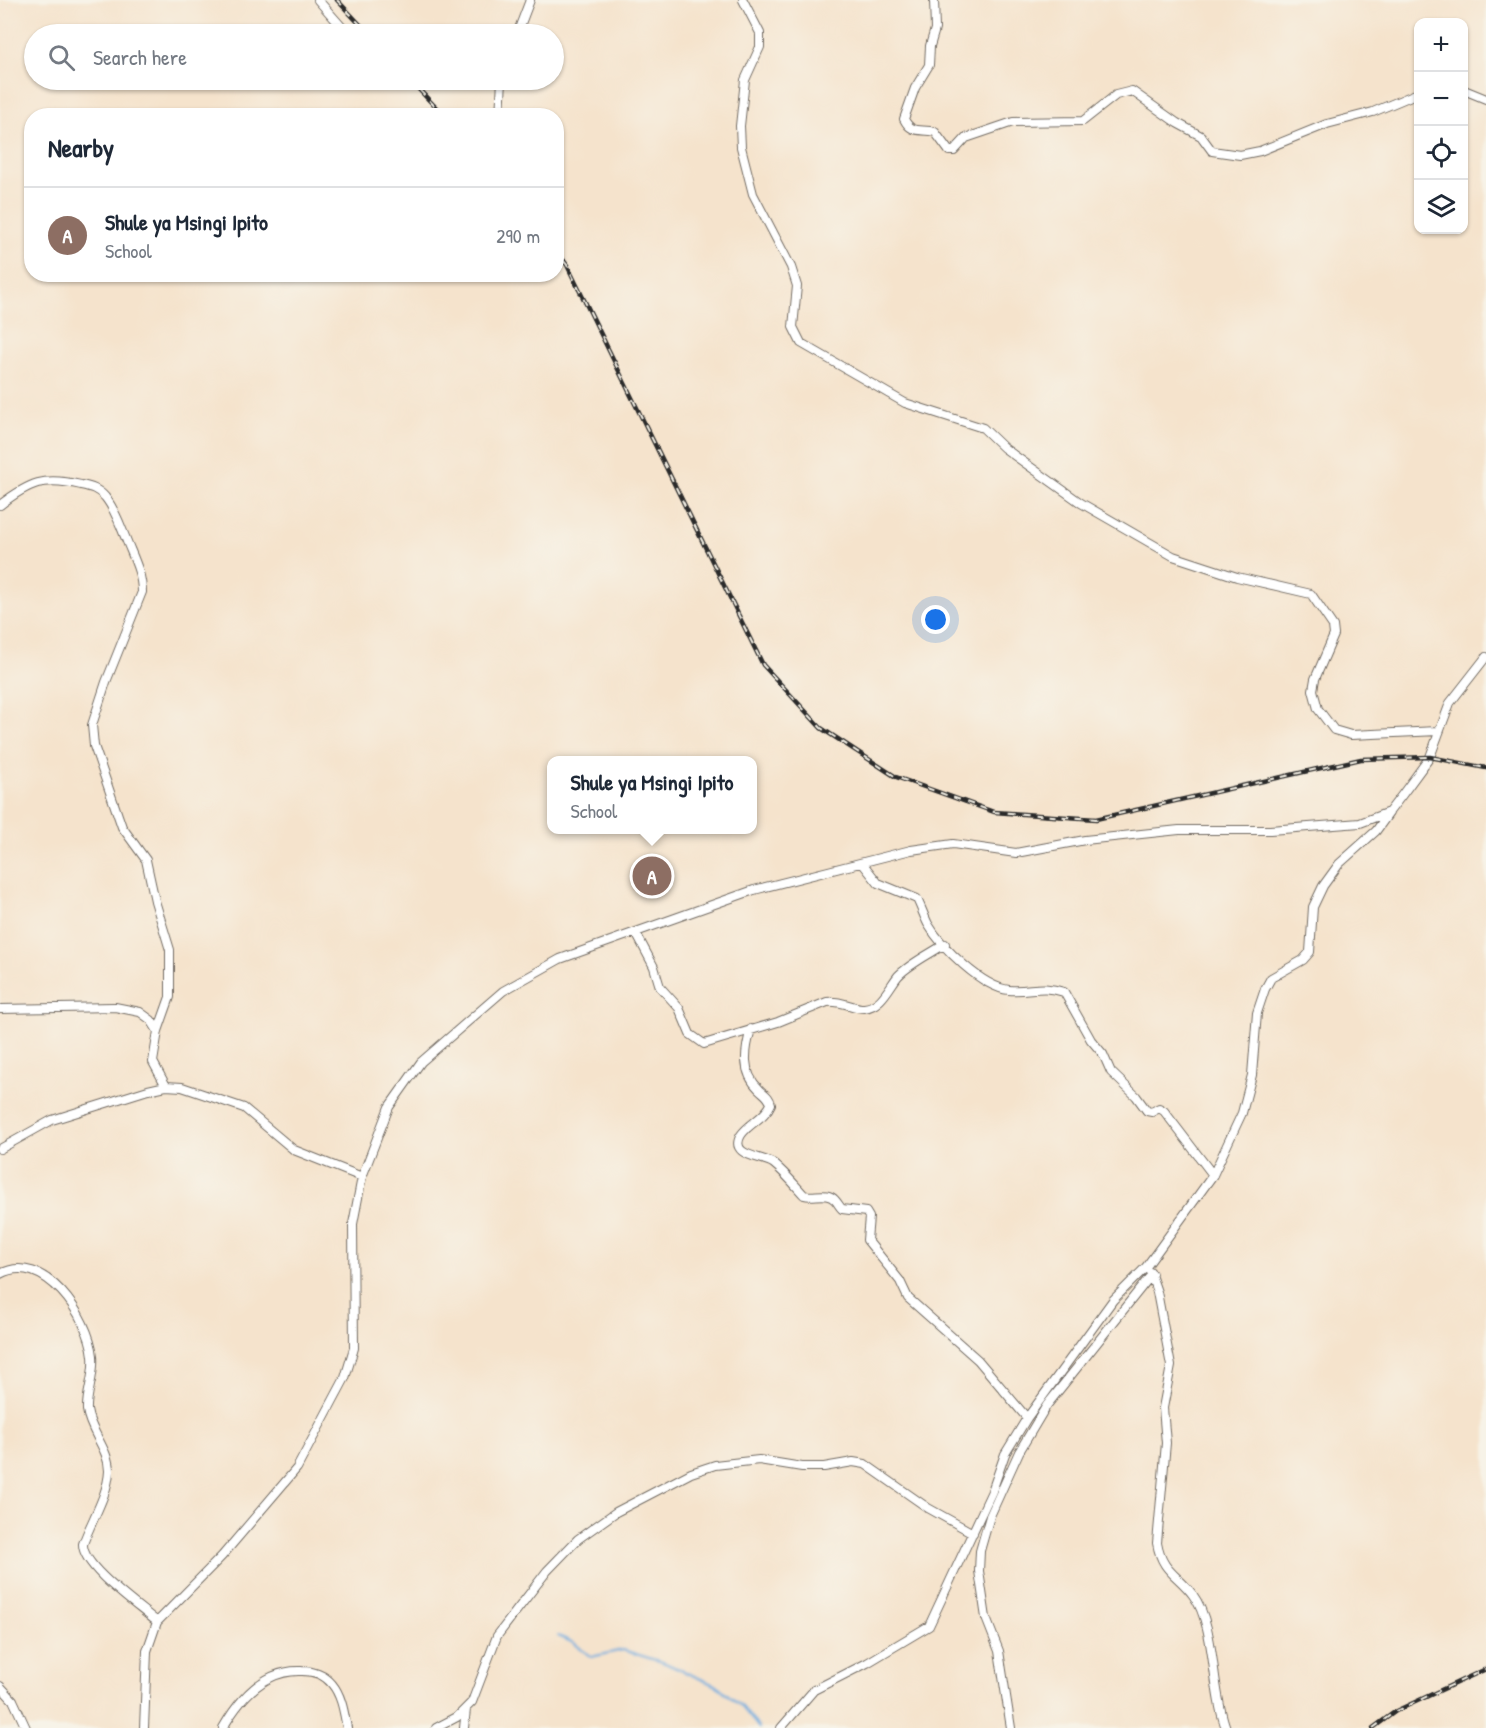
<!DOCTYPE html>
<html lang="en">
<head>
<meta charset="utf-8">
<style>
  :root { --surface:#fff; --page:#f2f2f3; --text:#1f2937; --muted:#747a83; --line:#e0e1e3; --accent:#b5179e }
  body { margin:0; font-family:"Patrick Hand",sans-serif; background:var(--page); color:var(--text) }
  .controls { position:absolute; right:18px; top:18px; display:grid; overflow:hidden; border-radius:12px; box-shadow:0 2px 4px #0004 }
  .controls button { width:54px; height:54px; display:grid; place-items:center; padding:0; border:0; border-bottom:2px solid var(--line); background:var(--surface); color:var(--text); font:30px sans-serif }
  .you { position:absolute; left:936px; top:620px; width:21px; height:21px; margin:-15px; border:4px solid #fff; border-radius:50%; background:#1a73e8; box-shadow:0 0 0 9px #1a73e833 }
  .badge { display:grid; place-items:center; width:39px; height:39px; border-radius:50%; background:var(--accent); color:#fff; font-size:20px; font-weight:700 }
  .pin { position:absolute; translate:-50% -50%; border:3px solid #fff; box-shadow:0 2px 6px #0006 }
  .popup { position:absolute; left:547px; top:756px; width:210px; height:78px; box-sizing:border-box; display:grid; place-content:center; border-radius:12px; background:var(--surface); filter:drop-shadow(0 2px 4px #0005); font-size:20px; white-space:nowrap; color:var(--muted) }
  .popup b { font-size:22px; color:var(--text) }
  .popup::after { content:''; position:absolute; left:50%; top:100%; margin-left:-12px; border:12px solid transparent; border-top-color:var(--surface) }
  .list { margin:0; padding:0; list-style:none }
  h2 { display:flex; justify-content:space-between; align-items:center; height:78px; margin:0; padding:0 24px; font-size:26px }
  h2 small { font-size:20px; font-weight:400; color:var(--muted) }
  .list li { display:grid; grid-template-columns:39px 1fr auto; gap:18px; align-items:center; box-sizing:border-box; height:96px; padding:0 24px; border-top:2px solid var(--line) }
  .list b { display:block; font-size:22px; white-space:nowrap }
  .list p { margin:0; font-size:20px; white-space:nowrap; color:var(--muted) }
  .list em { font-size:20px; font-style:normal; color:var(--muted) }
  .icon { flex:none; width:33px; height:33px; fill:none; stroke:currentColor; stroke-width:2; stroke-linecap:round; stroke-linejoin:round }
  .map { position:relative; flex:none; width:1486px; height:1728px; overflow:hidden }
  .search { position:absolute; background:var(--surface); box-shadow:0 2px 4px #0004; left:24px; top:24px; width:540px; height:66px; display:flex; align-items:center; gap:15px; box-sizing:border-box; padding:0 21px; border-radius:33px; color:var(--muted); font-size:22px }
  .panel { position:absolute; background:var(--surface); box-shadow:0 2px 4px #0004; left:24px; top:108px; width:540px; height:174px; border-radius:24px }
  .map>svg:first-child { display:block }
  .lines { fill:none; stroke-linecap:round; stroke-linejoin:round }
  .stream { stroke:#6dace0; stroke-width:2 }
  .minor-casing { stroke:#726b63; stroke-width:10 }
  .minor { stroke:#fff; stroke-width:8 }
  .rail-casing { stroke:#2b2b2b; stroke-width:4.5 }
  .rail { stroke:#f7f3e8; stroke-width:2; stroke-dasharray:7; stroke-linecap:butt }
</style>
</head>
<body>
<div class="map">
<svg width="1486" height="1728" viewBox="0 0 1486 1728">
  <rect width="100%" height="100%" fill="#f7f3e8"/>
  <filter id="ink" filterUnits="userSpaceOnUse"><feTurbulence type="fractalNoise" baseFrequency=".0167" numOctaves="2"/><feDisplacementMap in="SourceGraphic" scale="12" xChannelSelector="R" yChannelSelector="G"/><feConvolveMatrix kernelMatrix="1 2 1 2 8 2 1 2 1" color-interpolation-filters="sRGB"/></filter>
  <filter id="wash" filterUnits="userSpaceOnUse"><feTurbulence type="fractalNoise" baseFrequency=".008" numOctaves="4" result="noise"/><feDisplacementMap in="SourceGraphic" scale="24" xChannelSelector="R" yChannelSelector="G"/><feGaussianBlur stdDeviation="1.35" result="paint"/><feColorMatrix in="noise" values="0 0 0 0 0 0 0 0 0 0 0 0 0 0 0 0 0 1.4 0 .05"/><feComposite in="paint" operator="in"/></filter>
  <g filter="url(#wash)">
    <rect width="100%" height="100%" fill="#f5e3cc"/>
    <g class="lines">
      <!-- stream -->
      <path class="stream" d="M 558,1636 L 574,1643 L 591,1657 L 623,1650 L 665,1663 L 719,1687 L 742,1707 L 759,1728"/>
    </g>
  </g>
  <g filter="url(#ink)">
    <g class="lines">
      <defs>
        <path id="minor" d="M 318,0 L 348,34
          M 743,0 L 760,33 L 760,47 L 745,80 L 740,126 L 741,147 L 753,194 L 791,267 L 797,286 L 793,327 L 801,343 L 905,403 L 983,428 L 1004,448 L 1081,503 L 1173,556 L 1237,577 L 1311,594 L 1333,626 L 1334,635 L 1315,679 L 1313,690 L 1318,709 L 1334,730 L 1351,735 L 1438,731
          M 934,0 L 935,29 L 930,46 L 929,65 L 915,88 L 904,119 C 912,135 921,128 935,132 L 949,151 L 954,151 L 966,138 L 1013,122 L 1083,121 L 1116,95 L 1132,91 L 1177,123 L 1201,136 L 1212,151 L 1240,155 L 1260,151 L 1327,124 L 1373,112 L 1418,93
          M 517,34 L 530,0
          M 1464,90 L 1486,99
          M 500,116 L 502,80
          M 0,505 C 30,482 44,476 81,485 C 91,487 98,489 105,497 C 115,509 120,525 126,539 C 133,557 142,573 142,592 L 106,682 L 92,725 L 94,746 L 122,827 L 146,860 L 155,901 L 170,950 L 170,997 L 158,1031 L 153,1062 L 166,1086
          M 863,864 L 878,883 L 917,899 C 921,907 924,916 928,924 C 942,948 982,987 1009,990 C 1031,992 1040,984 1064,992 L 1091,1040 L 1103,1054 L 1111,1072 L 1136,1096 L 1147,1111 L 1152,1112 L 1159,1108 L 1164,1111 L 1213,1175
          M 636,933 L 654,967 L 660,987 L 679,1008 L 690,1034 L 704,1044 L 778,1022 L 827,1002 C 841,1000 852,1008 864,1008 C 881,1007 889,987 898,976 C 909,964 930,954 945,944
          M 0,1009 L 115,1007 L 140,1012 L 151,1020 L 158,1031
          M 751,1029 C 745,1050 741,1072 759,1089 C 765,1095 769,1096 771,1104 C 765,1118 749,1123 741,1135 C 728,1157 764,1156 774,1164 C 785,1173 794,1184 804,1195 C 814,1198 827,1191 835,1200 C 838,1203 839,1206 842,1209 L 866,1212 L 869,1217 L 867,1240 L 900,1281 L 908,1298 L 978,1360 L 1027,1418
          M 0,1149 L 52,1120 L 148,1090 L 166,1086 L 182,1087 L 244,1108 L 294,1150 L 362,1177
          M 1150,1272 L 1157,1292 L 1171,1366 L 1163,1408 L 1166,1443 L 1157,1543 C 1162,1572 1177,1574 1193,1595 C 1216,1626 1211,1689 1226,1728
          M 0,1274 C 44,1250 89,1317 93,1356 C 95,1375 86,1393 87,1410 C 90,1432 109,1449 109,1471 C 108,1495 91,1521 83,1544 C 82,1567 139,1606 157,1622
          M 0,1686 L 13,1700 L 26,1728
          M 144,1728 L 147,1651 L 157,1622 L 222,1556 L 297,1468 L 345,1378 L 354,1348 L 353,1224 L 362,1177 L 389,1107 L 421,1062 L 503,991 L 560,959 L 754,890 L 911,850 L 953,844 L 1016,853 L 1085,840 L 1179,830 L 1270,830 L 1360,823 L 1389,812 L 1402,795 L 1430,757 L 1450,703 L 1486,657
          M 223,1728 C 240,1698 265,1669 302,1671 C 313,1671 325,1675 332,1684 C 342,1696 344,1713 347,1728
          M 436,1728 L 457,1717 L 472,1702 L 497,1636 L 547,1571 L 578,1539 L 616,1512 L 691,1473 L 715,1465 L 759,1460 L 802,1467 L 824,1467 L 853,1462 L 865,1464 L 928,1508 L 973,1533
          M 464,1728 L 466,1709
          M 781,1728 L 814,1690 L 867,1663 L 929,1626 L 992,1491 L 1005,1454 L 1027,1418 L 1113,1300 L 1146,1267 L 1213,1175 L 1242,1113 L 1252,1075 L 1257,1013 L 1265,989 L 1271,978 L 1303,960 L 1310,952 L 1313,907 L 1323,886 L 1339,864 L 1376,831 L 1389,813
          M 1011,1728 L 999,1651 L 986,1618 L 979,1571 L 980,1551 L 990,1516 L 1019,1452 L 1047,1405 L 1152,1274"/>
      </defs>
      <!-- minor casing -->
      <use href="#minor" class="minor-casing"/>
      <!-- minor -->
      <use href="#minor" class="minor"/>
      <defs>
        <path id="rail" d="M 337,0 L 369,34
          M 410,80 L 444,116
          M 556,250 L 567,265 L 763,665 L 821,728 L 896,777 L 994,812 L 1096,819 L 1361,759 L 1430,757 L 1486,768
          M 1373,1728 L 1396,1711 L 1486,1669"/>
      </defs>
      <!-- rail casing -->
      <use href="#rail" class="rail-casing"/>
      <!-- rail -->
      <use href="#rail" class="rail"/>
    </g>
  </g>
</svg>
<div class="controls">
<button>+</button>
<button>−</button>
<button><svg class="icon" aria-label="locate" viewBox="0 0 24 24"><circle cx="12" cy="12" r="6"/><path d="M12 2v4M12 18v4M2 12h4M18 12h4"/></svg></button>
<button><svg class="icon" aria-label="layers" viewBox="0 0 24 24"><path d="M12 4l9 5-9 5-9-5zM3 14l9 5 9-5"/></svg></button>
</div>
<div class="you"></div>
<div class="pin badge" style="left:652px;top:876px;background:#8d6e63">A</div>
<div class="popup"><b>Shule ya Msingi Ipito</b>School</div>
<div class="search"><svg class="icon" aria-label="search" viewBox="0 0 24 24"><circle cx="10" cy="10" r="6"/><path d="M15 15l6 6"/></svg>Search here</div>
<section class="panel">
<h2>Nearby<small></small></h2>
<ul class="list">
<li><span class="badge" style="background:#8d6e63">A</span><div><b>Shule ya Msingi Ipito</b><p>School</p></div><em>290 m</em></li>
</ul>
</section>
</div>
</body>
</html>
